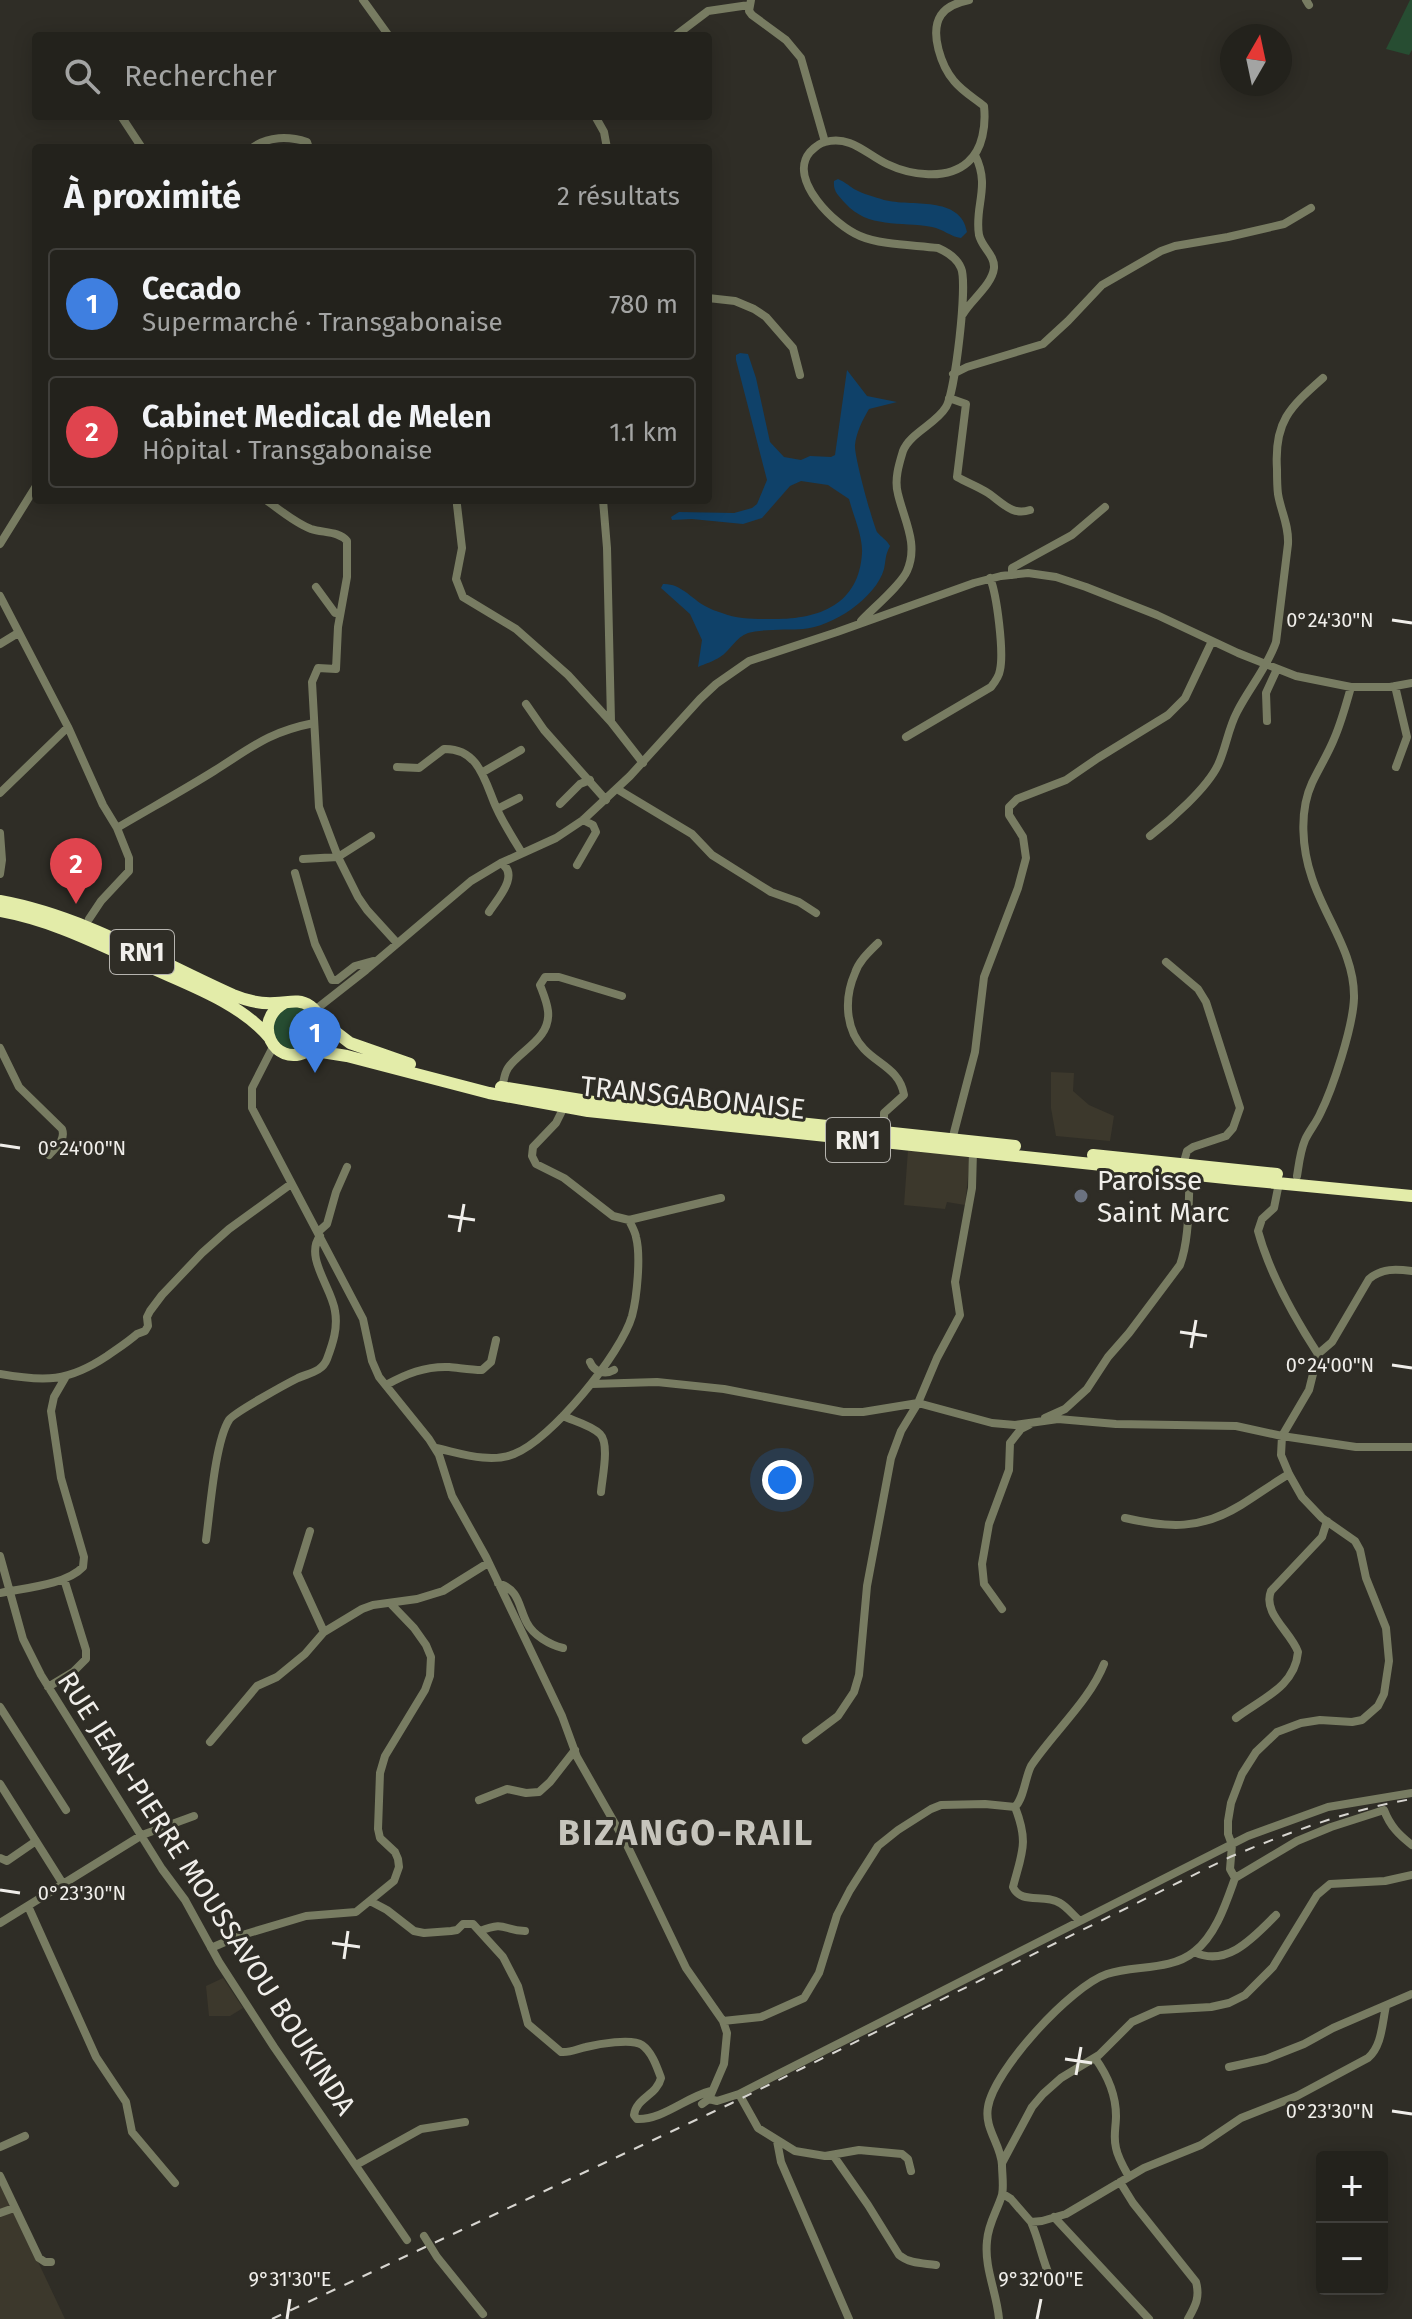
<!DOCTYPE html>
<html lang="fr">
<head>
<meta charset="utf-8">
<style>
  :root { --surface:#23221c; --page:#2f2f29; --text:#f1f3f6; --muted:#a3a4a3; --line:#403f3b; --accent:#1a73e8 }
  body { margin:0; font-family:"Fira Sans",sans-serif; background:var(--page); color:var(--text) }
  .controls { position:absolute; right:24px; bottom:24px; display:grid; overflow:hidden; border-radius:8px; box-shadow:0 4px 20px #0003 }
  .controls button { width:72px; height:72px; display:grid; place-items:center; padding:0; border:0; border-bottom:2px solid var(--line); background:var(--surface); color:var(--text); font:40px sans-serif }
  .compass { position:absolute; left:1220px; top:24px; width:72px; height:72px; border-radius:50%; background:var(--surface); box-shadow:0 4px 20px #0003; rotate:9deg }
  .you { position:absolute; left:782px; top:1480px; width:28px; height:28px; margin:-20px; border:6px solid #fff; border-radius:50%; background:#1a73e8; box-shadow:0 0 0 12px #1a73e833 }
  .badge { display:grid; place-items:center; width:52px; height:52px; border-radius:50%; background:var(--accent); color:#fff; font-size:26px; font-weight:700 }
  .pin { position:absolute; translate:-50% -66px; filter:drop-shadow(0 2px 4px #0008) }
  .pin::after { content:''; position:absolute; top:42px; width:28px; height:24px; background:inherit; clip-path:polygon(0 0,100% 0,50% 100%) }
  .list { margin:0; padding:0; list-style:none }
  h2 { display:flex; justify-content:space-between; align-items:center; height:104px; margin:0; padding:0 32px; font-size:34px }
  h2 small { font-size:26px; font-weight:400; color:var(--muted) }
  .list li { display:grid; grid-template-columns:52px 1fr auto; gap:24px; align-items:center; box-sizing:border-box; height:112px; margin:0 16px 16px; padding:0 16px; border:2px solid var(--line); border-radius:8px }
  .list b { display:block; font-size:30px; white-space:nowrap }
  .list p { margin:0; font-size:26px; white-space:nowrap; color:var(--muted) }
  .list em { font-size:26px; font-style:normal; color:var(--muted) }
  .icon { flex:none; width:44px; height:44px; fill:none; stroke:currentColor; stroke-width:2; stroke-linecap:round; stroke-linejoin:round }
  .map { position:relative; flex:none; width:1412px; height:2319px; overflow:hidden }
  .search { position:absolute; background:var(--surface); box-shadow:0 4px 20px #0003; left:32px; top:32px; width:680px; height:88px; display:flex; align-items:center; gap:20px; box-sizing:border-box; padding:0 28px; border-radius:8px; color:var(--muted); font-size:30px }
  .panel { position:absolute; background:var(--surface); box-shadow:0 4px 20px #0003; left:32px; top:144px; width:680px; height:360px; border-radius:8px }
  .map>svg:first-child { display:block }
  .built { fill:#3c382c }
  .green { fill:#274d32 }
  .water { fill:#0f4169 }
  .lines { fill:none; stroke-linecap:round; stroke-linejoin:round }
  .minor { stroke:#787c62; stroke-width:8 }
  .highway { stroke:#e3eca9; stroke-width:12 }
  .rail { stroke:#d7d5d0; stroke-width:2; stroke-dasharray:10 10; stroke-linecap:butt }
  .ticks { fill:none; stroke:#f0eeea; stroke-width:3 }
  .worship-dot { fill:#6b7280; stroke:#2f2d26; stroke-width:3 }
  .labels { text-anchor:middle; stroke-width:6; stroke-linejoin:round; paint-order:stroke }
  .shield { fill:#2f2d26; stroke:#b6b4af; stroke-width:2 }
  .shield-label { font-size:26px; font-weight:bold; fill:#f0eeea }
  .street-label { font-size:28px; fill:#f0eeea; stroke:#2f2d26 }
  .poi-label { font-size:28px; fill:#f0eeea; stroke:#2f2d26; text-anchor:start }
  .district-label { font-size:36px; font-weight:bold; letter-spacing:2px; fill:#c6c4bc; stroke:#2f2d26 }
  .ticks-label { font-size:20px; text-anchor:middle; fill:#f0eeea; stroke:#2f2d26; stroke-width:6; stroke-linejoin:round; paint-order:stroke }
</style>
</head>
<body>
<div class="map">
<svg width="1412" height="2319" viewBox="0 0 1412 2319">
  <rect width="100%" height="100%" fill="#2f2d26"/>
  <!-- built -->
  <path class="built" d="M 1051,1072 L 1074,1073 L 1073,1091 L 1089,1105 L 1114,1116 L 1110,1141 L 1056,1136 L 1051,1108 Z
    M 908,1150 L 970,1157 L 965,1205 L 947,1202 L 945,1209 L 904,1205 Z
    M 223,1978 L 243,2008 L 230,2016 L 209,2016 L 206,1986 Z
    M 0,2181 L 65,2319 L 0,2319 Z"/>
  <!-- green -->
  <path class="green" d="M 1410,0 L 1412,0 L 1412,50 L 1409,55 L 1386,49 Z
    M273 1028a21 21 0 1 1 42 0a21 21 0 1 1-42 0Z"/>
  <!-- water -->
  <path class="water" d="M 838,179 C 845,182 848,185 854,189 C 863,194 875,197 884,200 C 911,207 961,195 967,232 L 961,238 C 951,237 943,229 932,227 C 900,221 868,229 845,203 C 838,195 833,191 834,181 Z
    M 740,353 L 748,354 L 756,378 L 770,442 L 784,457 L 801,460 L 810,456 L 831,457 L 835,455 L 847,370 L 867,396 L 897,402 L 869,409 C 863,419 856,433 855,445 C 854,456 872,521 877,532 C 881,537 887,540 890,546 C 885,555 886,560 884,569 C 876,598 832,627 803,629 C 789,630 760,629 748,633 C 736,637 730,651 720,657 C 714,661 705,664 698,667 L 702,640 L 690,614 L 661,588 L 663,584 C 680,583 691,598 705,606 C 710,609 716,611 722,613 C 737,619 754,619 770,619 C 817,620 859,606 862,553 C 863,536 853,515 849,499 L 828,485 L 801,481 L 790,486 L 762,518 L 743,524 L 692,519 L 672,520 L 671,517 L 679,512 L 734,513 L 752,508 L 757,504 L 767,480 L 736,360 L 736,355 Z"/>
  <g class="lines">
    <!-- minor -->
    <path class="minor" d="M 363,0 L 389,36
      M 751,0 L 749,11 L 752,15 L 786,40 L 801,58 L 825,142
      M 1306,0 L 1309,5
      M 675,36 L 708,11 L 749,5
      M 121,116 L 142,148
      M 595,116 L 604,132 L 607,148
      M 252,148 C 268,136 289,136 307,142 L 309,148
      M 708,298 L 735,301 L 754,309 L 766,317 L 793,348 L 800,375
      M 963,314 C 971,300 992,285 994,268 C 995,255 982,248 979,235 C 974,206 991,187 975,155
      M 953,374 L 967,367 L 1043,344 L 1068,321 L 1102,285 L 1161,251 L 1175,246 L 1228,237 L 1284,224 L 1311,208
      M 949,398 L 966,404 L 957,477 C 968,483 979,487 988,493 C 1003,503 1012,516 1030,510
      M 266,500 C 280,510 295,523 311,529 C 323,533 339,531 347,541 L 347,577 L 338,627 L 336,669 L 318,668 L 312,682 L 319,807 L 338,857 L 358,897 L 367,910 L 397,943
      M 603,500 L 607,548 L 611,721
      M 457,505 L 462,548 L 456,579 L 463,597 L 516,629 L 568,675 L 611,722 L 643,763
      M 0,544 L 36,486
      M 1012,575 L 1012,568 L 1072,535 L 1105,507
      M 316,587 L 335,613 L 340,613
      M 0,596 L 68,727 L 103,805 L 117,828 L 129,858 L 129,871 L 101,901 L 89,919
      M 861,621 C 872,609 901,585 907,571 C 919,544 904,520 898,494 C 894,480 899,464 903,451 C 910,433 936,424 946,407 C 955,393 968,283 961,268 C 957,258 947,252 938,248 C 915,245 881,245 860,236 C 835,226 787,179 810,152 C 814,148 819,143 825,142 C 851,135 866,154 887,164 C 910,175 947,181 968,162 C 983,149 986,125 984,106 C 974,98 962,91 954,81 C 942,67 929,33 941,15 C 947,6 959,2 969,0
      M 0,644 L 18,633
      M 1395,686 L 1407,737 L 1396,767
      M 526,704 L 544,730 L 606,800
      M 1267,721 L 1266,693 L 1277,669
      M 906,737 L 991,687 C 995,682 999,677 1000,670 C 1004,652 997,595 990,578
      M 397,767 L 419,768 L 444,749 C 479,748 485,782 496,807 C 503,823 513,838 522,853
      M 483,772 L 521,750
      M 617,789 L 692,834 L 712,855 L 771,892 L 799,902 L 816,913
      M 0,793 L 68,727
      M 560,804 L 580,784 L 590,780
      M 497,809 L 519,798
      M 117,828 C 149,809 182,791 214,771 C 251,748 268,732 314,723
      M 0,833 L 2,860 L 0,874
      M 1150,836 C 1171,820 1207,788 1218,765 C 1226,748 1228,729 1237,712 C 1249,688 1267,668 1276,642 L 1288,544 C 1289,525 1281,512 1278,494 C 1277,486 1277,477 1277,469 C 1274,422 1289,408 1323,378
      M 303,859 L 338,857 L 371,836
      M 577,865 L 596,832 L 593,825 L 583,820
      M 295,873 L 315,944 L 332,980 L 337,980 L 355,966 L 373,961
      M 489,912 C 498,898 520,875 501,863
      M 878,943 C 869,952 859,961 855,973 C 844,998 845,1029 864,1049 C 879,1065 900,1070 904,1095 L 884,1113 L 884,1133
      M 1166,962 L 1198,989 L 1206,1002 L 1240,1108 L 1233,1128 L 1226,1136 L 1193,1147 L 1187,1151 L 1183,1165
      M 315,1010 L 366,970 L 471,881 L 501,863 L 556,838 L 583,820 L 630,776 L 700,699 L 716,684 L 749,661 L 837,632 L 974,583 L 1001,576 L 1028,573 L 1056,577 L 1086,587 L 1157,615 L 1238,653 L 1296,676 L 1351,687 L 1390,687 L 1412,683
      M 274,1045 L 252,1088 L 252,1108 L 363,1319 L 372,1361 L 379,1377 L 429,1439 L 439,1455 L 452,1496 L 486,1557 L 562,1716 L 577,1757 L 626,1843 L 686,1968 L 723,2021 L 727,2033 L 724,2064 L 709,2099 L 702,2104
      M 0,1048 L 19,1087 L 62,1129 C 66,1140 56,1147 49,1155
      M 502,1087 C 504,1081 504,1074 508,1068 C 520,1050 551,1039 548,1011 C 547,1002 543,993 540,985 L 545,977 L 559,977 L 622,996
      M 952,1140 L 975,1052 L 984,977 L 1018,888 L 1026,858 L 1023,837 L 1009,815 L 1009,807 L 1017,799 L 1066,780 L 1098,758 L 1168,715 L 1185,698 L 1212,641
      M 1297,1176 C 1299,1164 1300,1152 1305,1140 C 1309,1131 1316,1123 1320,1114 C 1333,1088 1353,1027 1354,998 C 1355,954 1325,918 1312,878 C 1302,849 1299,811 1312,783 C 1319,768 1328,754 1334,739 C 1341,723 1346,705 1351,687
      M 629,1220 L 721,1198
      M 318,1232 L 327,1224 L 336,1192 L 347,1167
      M 1318,1354 L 1332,1342 L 1369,1279 C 1382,1268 1396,1269 1412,1271
      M 590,1362 C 594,1372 605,1375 614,1370
      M 0,1374 C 45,1382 68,1382 107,1356 C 117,1349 128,1342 137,1334 L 145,1331 L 148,1326 L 147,1317 L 150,1311 L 162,1295 L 202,1253 L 229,1229 L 291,1184
      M 592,1384 L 657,1382 L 724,1389 L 843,1412 L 863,1412 L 918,1403 L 992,1423 L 1015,1425 L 1058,1419 L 1116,1424 L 1236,1426 L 1282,1436 L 1356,1447 L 1412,1447
      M 386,1385 C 406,1374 425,1366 449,1367 C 460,1368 471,1370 482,1370 L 491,1362 L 496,1340
      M 563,1416 C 574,1421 591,1425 600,1434 C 610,1444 602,1478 601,1492
      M 1045,1418 L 1065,1409 L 1087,1389 L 1108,1357 L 1129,1333 L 1180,1265 C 1190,1237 1188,1203 1190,1174
      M 436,1448 C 460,1453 490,1464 514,1454 C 551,1440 621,1354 632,1316 C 637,1297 641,1256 636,1237 C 635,1231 631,1225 629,1220 L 613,1216 L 564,1178 L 536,1164 L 532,1156 L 533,1147 L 556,1123 L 564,1107
      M 1125,1518 C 1168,1528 1201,1530 1241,1505 C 1257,1495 1272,1484 1289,1474
      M 310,1531 L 297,1573 L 324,1632
      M 206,1540 C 210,1511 215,1442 229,1420 C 233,1413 288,1383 298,1378 C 309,1373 322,1372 327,1359 C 333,1343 338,1328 335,1311 C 332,1288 304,1257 320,1236
      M 0,1556 L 23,1639 L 41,1675 L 162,1869 L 185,1900 L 219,1962 L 274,2047 L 407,2240
      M 498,1583 C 520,1590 518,1606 527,1623 C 533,1635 550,1645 563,1648
      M 0,1593 C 24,1588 66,1585 83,1567 L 84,1557 L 61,1478 L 51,1411 L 54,1397 L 65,1378
      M 1002,1609 L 984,1584 L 982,1564 L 989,1524 L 1009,1470 L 1010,1443 L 1021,1429 L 1029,1425
      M 48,1687 L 73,1672 L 86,1659 L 86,1650 L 64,1579
      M 0,1707 L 66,1810
      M 1236,1718 C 1261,1699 1295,1687 1298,1652 C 1291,1632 1262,1613 1271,1591 L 1322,1537 L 1327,1521
      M 806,1740 L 838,1716 L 854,1692 L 859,1675 L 867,1586 L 891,1458 L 901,1431 L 918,1403 L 937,1358 L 960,1315 L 955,1282 L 972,1188 L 973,1151
      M 210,1742 L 257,1686 L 277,1677 L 305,1654 L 324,1632 L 362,1609 L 373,1605 L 417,1599 L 443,1591 L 488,1563
      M 0,1784 L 63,1884
      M 479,1800 L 507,1789 L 526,1793 L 539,1792 L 550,1782 L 575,1750
      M 1015,1807 C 1029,1843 1022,1852 1013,1887 C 1021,1905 1044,1893 1060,1903 C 1067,1907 1073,1915 1080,1921
      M 0,1858 L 7,1861 L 36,1841
      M 1235,1878 L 1297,1841 L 1331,1827 L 1384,1810 C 1390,1826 1399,1835 1412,1845
      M 370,1901 L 387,1910 L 414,1931 L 424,1933 L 451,1931 L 457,1930 L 463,1924 L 473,1924 L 503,1957 L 518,1986 L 528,2024 L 561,2052 C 570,2053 577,2049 586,2047 C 598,2044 632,2038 642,2045 C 652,2052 657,2067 661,2078 C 657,2095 636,2098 634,2115 L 637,2119 C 663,2120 686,2097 711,2091
      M 28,1906 L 96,2057 L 126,2102 L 132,2132 L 175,2183
      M 0,1923 L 142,1835 L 194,1816
      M 480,1931 C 506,1921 502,1930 525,1931
      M 211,1948 L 239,1936 L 306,1916 L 356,1912 L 394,1881 L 399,1867 L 398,1859 L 395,1852 L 380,1838 L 378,1829 L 380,1773 L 385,1756 L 425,1690 L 430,1676 L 431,1657 L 426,1645 L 414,1628 L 390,1603
      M 1194,1952 C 1227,1968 1254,1937 1276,1915
      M 723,2021 L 761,2017 L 804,1998 L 819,1973 L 837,1915 L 850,1890 L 878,1846 L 898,1830 L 931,1809 L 941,1805 L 985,1804 L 1015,1807 C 1024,1798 1025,1778 1031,1766 C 1053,1733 1090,1700 1104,1664
      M 1095,2058 C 1108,2076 1116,2094 1116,2116 C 1116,2127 1113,2137 1116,2148 C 1118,2158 1124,2168 1129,2177
      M 1229,2067 L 1266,2059 L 1304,2044 L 1333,2028 L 1412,1994
      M 739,2094 L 758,2128 L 795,2151 L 825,2156 L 859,2150 L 902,2154 L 908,2159 L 911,2171
      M 709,2099 L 717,2101 L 739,2094 L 1248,1836 L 1328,1807 L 1412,1793
      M 777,2141 L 781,2162 L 849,2319
      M 0,2147 L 25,2136
      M 833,2155 L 868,2205 L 899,2255 C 910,2264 923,2263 936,2265
      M 1002,2163 L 1032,2107 L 1043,2094 L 1061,2078 L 1099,2055 L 1132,2022 L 1159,2010 L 1211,2007 L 1229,2003 L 1245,1995 L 1273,1967 L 1317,1895 L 1330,1884 L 1385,1881 L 1412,1875
      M 356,2165 L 421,2129 L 465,2122
      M 0,2176 L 39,2258 L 45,2262 L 51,2262
      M 1120,2182 L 1133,2203 L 1196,2282 C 1200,2297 1196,2305 1188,2319
      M 1003,2194 L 1011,2199 L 1031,2222 L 1042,2221 L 1066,2214 L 1144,2168 L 1201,2145 L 1241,2118 L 1297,2096 L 1368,2058 C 1382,2046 1382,2024 1386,2006
      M 0,2213 L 14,2208
      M 1054,2217 L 1149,2319
      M 1031,2222 C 1039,2240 1042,2259 1050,2277
      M 424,2236 L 437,2257 L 483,2314
      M 999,2319 C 997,2293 984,2268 987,2241 C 988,2224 997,2211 1002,2195 C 1004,2187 1002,2173 1002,2165 C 1001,2144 984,2129 988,2107 C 994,2070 1071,1986 1107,1974 C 1135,1965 1170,1971 1194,1952 C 1216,1935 1226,1903 1235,1878 L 1230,1869 L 1232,1845 L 1228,1834 L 1228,1821 L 1231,1803 L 1242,1774 L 1256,1752 L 1277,1732 L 1301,1723 L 1320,1720 L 1352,1722 L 1362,1720 L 1378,1706 L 1384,1694 L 1389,1661 L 1386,1628 L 1366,1578 L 1360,1550 L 1355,1541 L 1322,1518 L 1302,1497 L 1289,1474 L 1281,1455 L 1282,1436 L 1309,1390 L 1318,1354 C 1294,1317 1270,1275 1258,1231 L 1262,1219 L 1274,1208 L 1279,1183"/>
    <!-- highway -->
    <path class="highway" d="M 0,901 C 83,916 157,961 233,995 C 245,1000 261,1004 275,1003 C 288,1003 298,998 310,1006 C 327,1018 323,1043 306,1052 C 274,1067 251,1022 284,1003
      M 0,911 C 51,920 96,943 143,964 C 186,984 238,1001 269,1037
      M 320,1020 L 350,1043 L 410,1064
      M 309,1050 L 347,1056 L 489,1093 L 588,1111 L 1235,1179 L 1412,1196
      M 501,1087 L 612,1105 L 677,1110 L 1015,1146
      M 1093,1155 L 1277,1174"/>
    <!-- rail -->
    <path class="rail" d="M 272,2319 L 732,2103 L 1230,1857 C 1290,1832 1348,1810 1412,1799"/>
  </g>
  <!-- ticks -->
  <path class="ticks" d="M 1392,620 L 1412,623M 0,1145 L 20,1148M 448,1216 L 475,1220M 459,1232 L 464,1204M 1180,1332 L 1207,1336M 1191,1348 L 1196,1320M 1392,1365 L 1412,1368M 0,1890 L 20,1893M 332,1943 L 360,1947M 344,1959 L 348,1931M 1065,2059 L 1092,2063M 1076,2075 L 1081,2047M 1392,2111 L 1412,2114M 287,2319 L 290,2299M 1037,2319 L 1041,2299"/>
  <!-- markers -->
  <circle class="worship-dot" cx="1081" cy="1196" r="8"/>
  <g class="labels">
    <!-- shield labels -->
    <g class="shield">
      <rect x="110" y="930" width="64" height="44" rx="6"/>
      <rect x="826" y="1118" width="64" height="44" rx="6"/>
    </g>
    <g class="shield-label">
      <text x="142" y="961">RN1</text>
      <text x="858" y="1149">RN1</text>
    </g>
    <!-- street labels -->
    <g class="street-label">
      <text transform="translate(693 1097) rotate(6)" y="10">TRANSGABONAISE</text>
      <text transform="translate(207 1893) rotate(57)" y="10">RUE JEAN-PIERRE MOUSSAVOU BOUKINDA</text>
    </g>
    <!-- poi labels -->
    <g class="poi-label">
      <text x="1097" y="1190">Paroisse<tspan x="1097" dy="32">Saint Marc</tspan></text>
    </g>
    <!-- district labels -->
    <g class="district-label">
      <text x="686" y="1845">BIZANGO-RAIL</text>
    </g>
  </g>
  <g class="ticks-label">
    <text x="1330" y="627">0°24'30"N</text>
    <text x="82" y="1155">0°24'00"N</text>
    <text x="1330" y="1372">0°24'00"N</text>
    <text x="82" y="1900">0°23'30"N</text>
    <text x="1330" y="2118">0°23'30"N</text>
    <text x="290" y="2286">9°31'30"E</text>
    <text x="1041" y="2286">9°32'00"E</text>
  </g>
</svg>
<div class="controls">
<button>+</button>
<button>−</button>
</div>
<svg class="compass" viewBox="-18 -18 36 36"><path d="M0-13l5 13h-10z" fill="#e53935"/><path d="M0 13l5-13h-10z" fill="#a3a4a3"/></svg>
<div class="you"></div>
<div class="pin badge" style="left:315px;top:1073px;background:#3f7fe0">1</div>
<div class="pin badge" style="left:76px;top:904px;background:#e0444e">2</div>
<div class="search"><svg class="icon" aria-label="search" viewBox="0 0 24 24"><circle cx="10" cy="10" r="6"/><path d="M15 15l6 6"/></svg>Rechercher</div>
<section class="panel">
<h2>À proximité<small>2 résultats</small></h2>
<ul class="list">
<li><span class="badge" style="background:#3f7fe0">1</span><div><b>Cecado</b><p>Supermarché · Transgabonaise</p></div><em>780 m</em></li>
<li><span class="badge" style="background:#e0444e">2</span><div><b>Cabinet Medical de Melen</b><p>Hôpital · Transgabonaise</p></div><em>1.1 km</em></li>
</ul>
</section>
</div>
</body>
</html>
